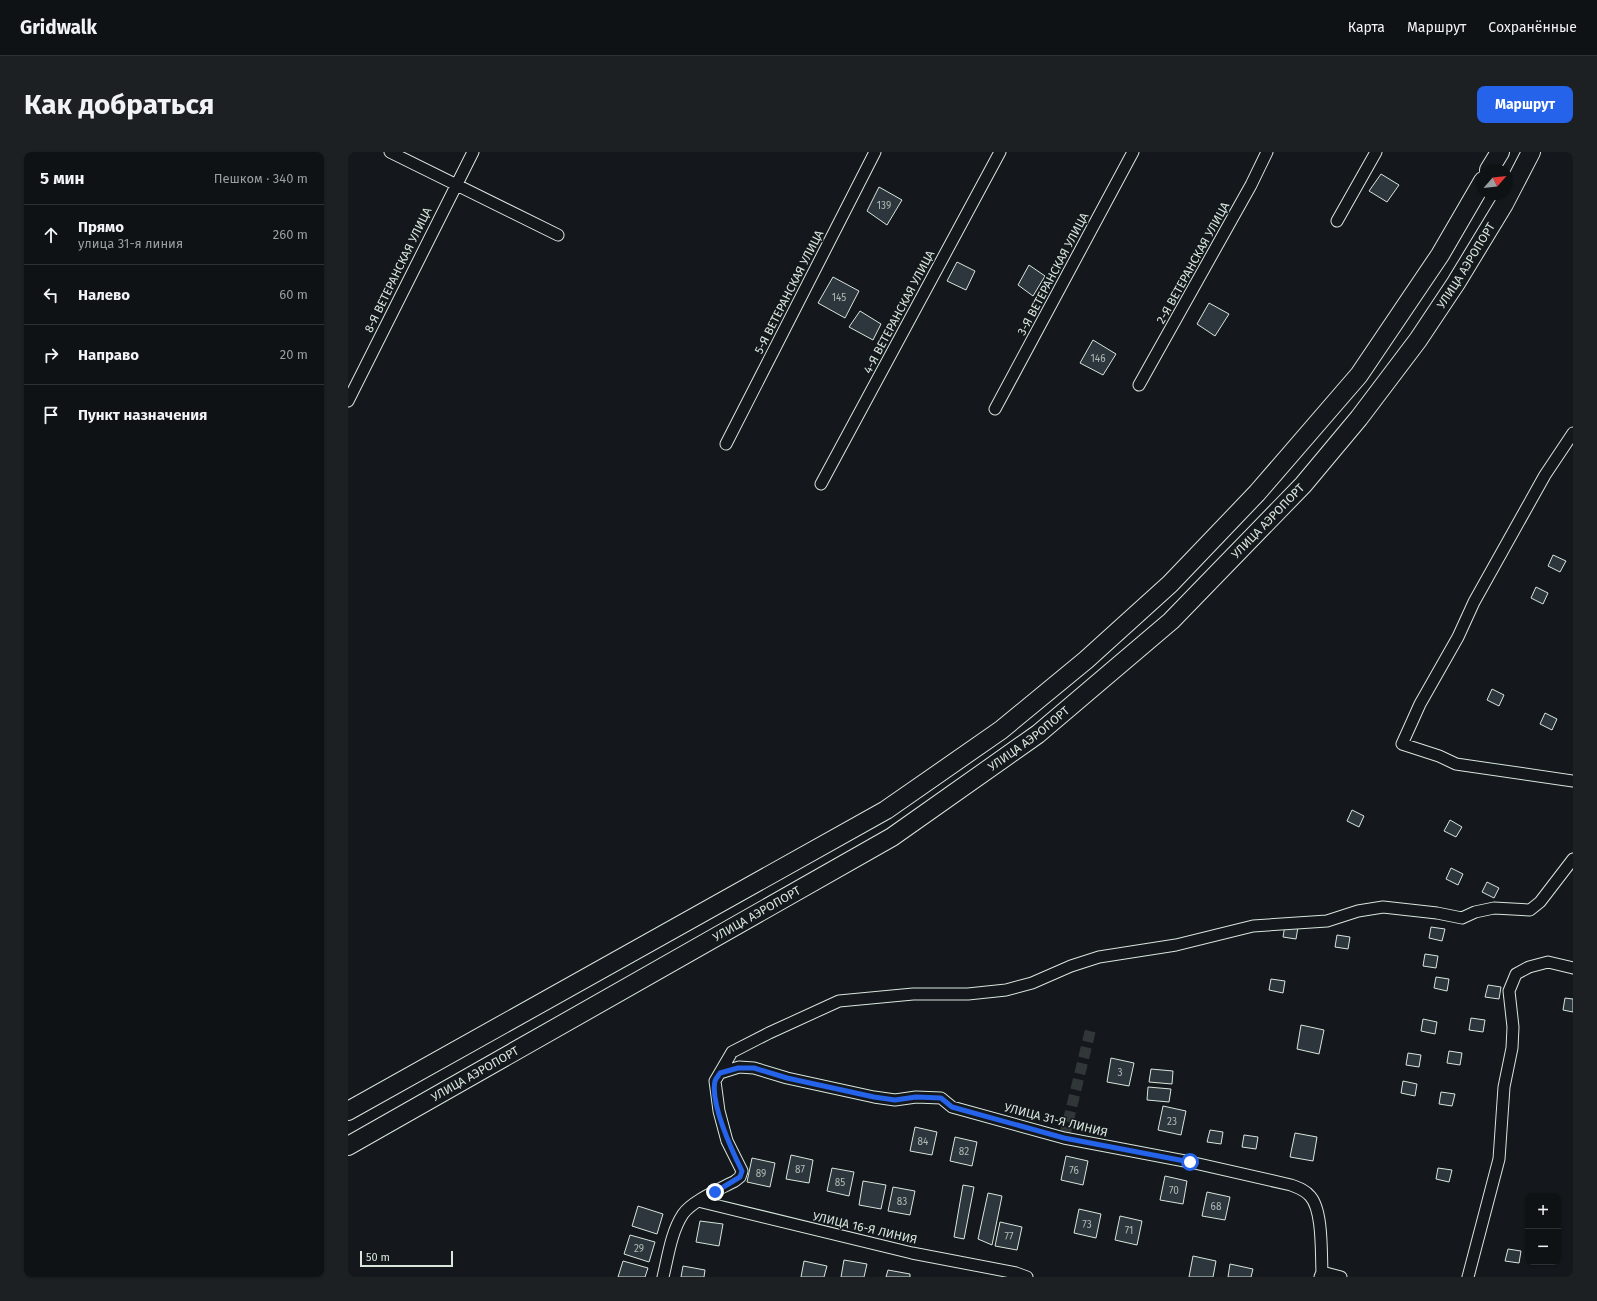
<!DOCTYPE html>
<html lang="ru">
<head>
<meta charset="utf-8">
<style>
  :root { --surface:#0f1215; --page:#1d2022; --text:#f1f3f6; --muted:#9b9ea0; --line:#2f3234; --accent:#2563eb }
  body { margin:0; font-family:"Fira Sans",sans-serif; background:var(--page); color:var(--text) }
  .controls { position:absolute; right:12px; bottom:12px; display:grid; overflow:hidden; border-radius:8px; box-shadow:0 1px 3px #0004 }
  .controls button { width:36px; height:36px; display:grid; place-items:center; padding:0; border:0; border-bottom:1px solid var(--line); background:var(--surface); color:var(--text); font:20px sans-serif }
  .compass { position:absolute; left:1129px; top:12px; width:36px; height:36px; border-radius:50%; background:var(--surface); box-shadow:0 1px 3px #0004; rotate:63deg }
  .scale { position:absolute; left:12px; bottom:10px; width:93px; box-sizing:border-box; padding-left:4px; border:2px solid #d8e6dc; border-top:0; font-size:11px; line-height:14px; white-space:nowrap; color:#d8e6dc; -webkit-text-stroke:3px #14181c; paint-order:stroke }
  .stop { position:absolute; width:12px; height:12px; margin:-9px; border:3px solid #2563eb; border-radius:50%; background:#fff }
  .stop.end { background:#2563eb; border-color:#fff; box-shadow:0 1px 4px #0008 }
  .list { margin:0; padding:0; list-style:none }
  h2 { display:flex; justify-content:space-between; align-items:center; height:52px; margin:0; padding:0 16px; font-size:17px }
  h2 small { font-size:13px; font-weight:400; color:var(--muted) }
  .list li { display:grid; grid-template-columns:26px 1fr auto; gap:12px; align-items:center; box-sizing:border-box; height:60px; padding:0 16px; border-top:1px solid var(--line) }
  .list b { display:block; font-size:15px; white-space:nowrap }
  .list p { margin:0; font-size:13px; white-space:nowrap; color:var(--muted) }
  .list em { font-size:13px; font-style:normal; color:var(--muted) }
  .icon { flex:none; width:22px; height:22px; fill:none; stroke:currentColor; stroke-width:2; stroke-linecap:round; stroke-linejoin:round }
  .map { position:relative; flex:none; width:1225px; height:1125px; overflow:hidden; border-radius:8px }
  header { display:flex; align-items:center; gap:24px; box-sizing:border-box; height:56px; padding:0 20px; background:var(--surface); border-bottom:1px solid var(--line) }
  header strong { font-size:19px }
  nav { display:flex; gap:22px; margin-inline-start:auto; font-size:14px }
  .intro { display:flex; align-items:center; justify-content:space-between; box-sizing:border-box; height:96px; padding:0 24px }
  h1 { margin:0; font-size:28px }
  .button { padding:10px 18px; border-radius:8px; background:var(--accent); color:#fff; font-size:14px; font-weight:700 }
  main { display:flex; gap:24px; padding:0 24px }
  aside { flex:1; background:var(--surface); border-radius:8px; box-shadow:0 1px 3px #0004 }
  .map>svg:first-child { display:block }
  .building { fill:#2c363c; stroke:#d8e6dc }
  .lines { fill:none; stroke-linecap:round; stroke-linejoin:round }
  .street-tunnel { stroke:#313739; stroke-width:11; stroke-dasharray:11 5.5; stroke-linecap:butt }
  .street-casing { stroke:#d8e6dc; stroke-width:13 }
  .primary-casing { stroke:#d8e6dc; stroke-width:20 }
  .street { stroke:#14181c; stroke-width:11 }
  .primary { stroke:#14181c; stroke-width:18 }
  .route { stroke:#2563eb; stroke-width:5 }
  .labels { text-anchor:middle; stroke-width:3; stroke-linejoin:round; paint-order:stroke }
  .number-label { font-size:10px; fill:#adbab4 }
  .street-label { font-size:12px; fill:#d8e6dc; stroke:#14181c }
</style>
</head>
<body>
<header>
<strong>Gridwalk</strong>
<nav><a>Карта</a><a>Маршрут</a><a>Сохранённые</a></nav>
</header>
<div class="intro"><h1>Как добраться</h1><a class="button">Маршрут</a></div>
<main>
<aside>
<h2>5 мин<small>Пешком · 340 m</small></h2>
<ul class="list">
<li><svg class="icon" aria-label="ahead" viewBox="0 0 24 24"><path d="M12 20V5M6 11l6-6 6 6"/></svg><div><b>Прямо</b><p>улица 31-я линия</p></div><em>260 m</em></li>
<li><svg class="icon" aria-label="left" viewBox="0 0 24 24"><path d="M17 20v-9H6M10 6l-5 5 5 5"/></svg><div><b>Налево</b></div><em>60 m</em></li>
<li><svg class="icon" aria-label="right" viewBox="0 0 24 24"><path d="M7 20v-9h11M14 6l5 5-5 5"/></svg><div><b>Направо</b></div><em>20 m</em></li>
<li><svg class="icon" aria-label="arrive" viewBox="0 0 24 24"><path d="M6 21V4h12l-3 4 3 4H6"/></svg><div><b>Пункт назначения</b></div></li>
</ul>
</aside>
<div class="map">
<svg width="1225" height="1125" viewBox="0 0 1225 1125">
  <rect width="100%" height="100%" fill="#14181c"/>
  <!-- building -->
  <path class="building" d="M 1033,22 L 1051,33 L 1039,50 L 1021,39 Z
    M 531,35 L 554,48 L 539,73 L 519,59 Z
    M 609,110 L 627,119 L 618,138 L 599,129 Z
    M 681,113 L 697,124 L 685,144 L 670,133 Z
    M 485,125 L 511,139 L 497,166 L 470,151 Z
    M 861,151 L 881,162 L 867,184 L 849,172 Z
    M 512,159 L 533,172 L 525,188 L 501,175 Z
    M 745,188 L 768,202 L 755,223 L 732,211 Z
    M 1205,403 L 1218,409 L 1212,420 L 1200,414 Z
    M 1188,435 L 1200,441 L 1195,452 L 1183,446 Z
    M 1144,537 L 1156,543 L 1151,554 L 1139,548 Z
    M 1197,561 L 1209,567 L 1204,578 L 1192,572 Z
    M 1004,658 L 1016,664 L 1011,675 L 999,669 Z
    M 1102,668 L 1114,675 L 1108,685 L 1096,679 Z
    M 1103,716 L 1115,722 L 1110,733 L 1098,727 Z
    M 1139,730 L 1151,736 L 1146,746 L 1134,740 Z
    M 937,773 L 950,775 L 948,787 L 935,785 Z
    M 1083,775 L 1097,777 L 1094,789 L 1081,786 Z
    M 989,783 L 1002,785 L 1000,797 L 987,795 Z
    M 1077,802 L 1090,804 L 1088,816 L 1075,814 Z
    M 1088,825 L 1101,827 L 1099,839 L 1086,836 Z
    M 923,827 L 937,829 L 935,841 L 921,838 Z
    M 1140,833 L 1153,835 L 1151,847 L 1137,845 Z
    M 1217,846 L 1225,847 L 1225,860 L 1215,858 Z
    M 1123,866 L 1137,868 L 1135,880 L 1121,878 Z
    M 1075,867 L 1089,870 L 1087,882 L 1073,879 Z
    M 953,873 L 976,878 L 971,902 L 949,897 Z
    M 1101,899 L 1114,901 L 1112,913 L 1099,911 Z
    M 1060,901 L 1073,903 L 1071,915 L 1058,913 Z
    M 763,906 L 786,911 L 781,934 L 759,930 Z
    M 803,917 L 825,919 L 824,932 L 801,930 Z
    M 1055,929 L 1069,932 L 1067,944 L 1053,941 Z
    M 800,935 L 823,937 L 821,950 L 799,948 Z
    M 1093,940 L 1107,942 L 1104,954 L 1091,952 Z
    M 815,954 L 838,959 L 833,983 L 810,978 Z
    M 567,975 L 589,980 L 584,1003 L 562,999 Z
    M 862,978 L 875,980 L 873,992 L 859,990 Z
    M 947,981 L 969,985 L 965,1009 L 942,1005 Z
    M 896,983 L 910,985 L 908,997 L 894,995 Z
    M 607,985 L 629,990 L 624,1014 L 602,1009 Z
    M 443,1003 L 465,1008 L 461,1031 L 438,1027 Z
    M 718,1004 L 740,1009 L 735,1033 L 713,1028 Z
    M 404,1006 L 427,1011 L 422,1035 L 399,1030 Z
    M 484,1016 L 506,1020 L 501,1044 L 479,1039 Z
    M 1090,1016 L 1104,1018 L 1101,1030 L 1088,1027 Z
    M 817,1024 L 839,1029 L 835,1052 L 812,1048 Z
    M 515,1029 L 538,1033 L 533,1057 L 511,1053 Z
    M 615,1033 L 626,1035 L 616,1087 L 606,1085 Z
    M 545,1035 L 567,1039 L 562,1063 L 540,1059 Z
    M 859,1040 L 882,1045 L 877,1068 L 854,1064 Z
    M 640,1041 L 654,1044 L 644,1093 L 630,1087 Z
    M 290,1054 L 315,1062 L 309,1082 L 284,1074 Z
    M 731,1057 L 753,1062 L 748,1086 L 726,1081 Z
    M 772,1064 L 794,1069 L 789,1093 L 767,1088 Z
    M 352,1069 L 375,1072 L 371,1094 L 348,1090 Z
    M 652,1070 L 674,1075 L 669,1098 L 647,1094 Z
    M 282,1083 L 307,1090 L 301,1110 L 276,1102 Z
    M 1160,1097 L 1173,1099 L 1171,1111 L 1157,1109 Z
    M 845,1104 L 868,1109 L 865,1125 L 841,1125 Z
    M 496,1108 L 519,1112 L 516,1125 L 493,1125 Z
    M 275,1109 L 300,1116 L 297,1125 L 270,1125 Z
    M 456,1109 L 479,1114 L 476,1125 L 453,1125 Z
    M 882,1112 L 905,1117 L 903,1125 L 880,1125 Z
    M 335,1114 L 357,1118 L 356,1125 L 333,1125 Z
    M 540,1118 L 562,1122 L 562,1125 L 538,1125 Z"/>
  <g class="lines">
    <!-- street-tunnel -->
    <path class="street-tunnel" d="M 716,986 L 743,876"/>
    <defs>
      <path id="street" d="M 42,0 L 210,83
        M 989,69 L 1028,0
        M 791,233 L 903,33 L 919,0
        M 0,249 L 125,0
        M 647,257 L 785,0
        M 1225,281 L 1197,323 L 1126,450 L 1110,485 L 1072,552 L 1054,592 L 1091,604 L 1108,612 L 1225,629
        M 378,292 L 527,0
        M 473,332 L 652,0
        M 372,921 L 391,915 L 406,916 L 439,926 L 526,945 L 547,948 L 568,945 L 593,946 L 604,955 L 716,986 L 842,1010 L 943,1033 C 951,1036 957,1038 962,1044 C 975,1058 973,1101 974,1120 L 972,1125
        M 350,1049 L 564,1101 L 668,1121 L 679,1125
        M 974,1120 L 993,1125
        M 315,1125 C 320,1105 323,1080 335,1062 C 344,1049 372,1037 387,1029 L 392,1025 L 394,1019 L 379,989 L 371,959 L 367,929 L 384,900 L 421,881 L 491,849 L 565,842 L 620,842 L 658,838 L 684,831 L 723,814 L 751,805 L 828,793 L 905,774 L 979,769 L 1010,759 L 1035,755 L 1089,761 L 1114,766 L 1127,760 L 1146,756 L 1182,758 L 1192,750 L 1225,707
        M 1120,1125 L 1151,1007 L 1156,935 L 1164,896 L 1165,875 L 1161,839 L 1168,822 L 1181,815 L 1200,810 L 1225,816"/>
      <g id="primary">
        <path d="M 1141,18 L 1152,0"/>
        <path d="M 0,959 L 538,658 L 653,578 L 738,508 L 822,432 L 909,341 L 1011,223 L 1092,103 L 1135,29"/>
        <path id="s1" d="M 0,994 L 544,685 L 690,582 L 823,469 L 955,333 L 1011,266 L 1070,188 L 1108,131 L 1156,52 L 1183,0"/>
      </g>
    </defs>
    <!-- street casing -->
    <use href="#street" class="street-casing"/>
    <!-- primary casing -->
    <use href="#primary" class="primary-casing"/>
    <!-- street -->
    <use href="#street" class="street"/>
    <!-- primary -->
    <use href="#primary" class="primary"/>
  </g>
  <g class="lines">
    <!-- route -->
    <path class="route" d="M 367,1040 L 392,1025 L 394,1019 C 384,999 362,951 367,929 C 368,926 371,923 372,921 L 390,916 L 406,916 L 439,926 L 526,945 L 547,948 L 568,945 L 593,946 L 604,955 L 716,986 L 842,1010"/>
  </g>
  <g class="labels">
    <!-- number labels -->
    <g class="number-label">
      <text x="536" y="57">139</text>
      <text x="491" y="149">145</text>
      <text x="750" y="210">146</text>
      <text x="772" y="924">3</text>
      <text x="824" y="973">23</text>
      <text x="575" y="993">84</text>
      <text x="616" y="1003">82</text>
      <text x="452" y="1021">87</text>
      <text x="726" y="1022">76</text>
      <text x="413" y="1025">89</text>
      <text x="492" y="1034">85</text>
      <text x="826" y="1042">70</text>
      <text x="554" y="1053">83</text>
      <text x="868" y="1058">68</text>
      <text x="739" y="1076">73</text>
      <text x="781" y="1082">71</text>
      <text x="661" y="1088">77</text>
      <text x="291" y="1100">29</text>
    </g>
    <!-- street labels -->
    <g class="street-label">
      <text transform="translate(845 111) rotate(-61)" y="4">2-Я ВЕТЕРАНСКАЯ УЛИЦА</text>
      <text dy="4" stroke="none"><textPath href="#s1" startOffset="1442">УЛИЦА АЭРОПОРТ</textPath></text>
      <text transform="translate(50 118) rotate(-64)" y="4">8-Я ВЕТЕРАНСКАЯ УЛИЦА</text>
      <text transform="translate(705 122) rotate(-62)" y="4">3-Я ВЕТЕРАНСКАЯ УЛИЦА</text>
      <text transform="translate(441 140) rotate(-63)" y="4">5-Я ВЕТЕРАНСКАЯ УЛИЦА</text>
      <text transform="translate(551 160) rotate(-62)" y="4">4-Я ВЕТЕРАНСКАЯ УЛИЦА</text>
      <text dy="4" stroke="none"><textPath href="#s1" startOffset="1118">УЛИЦА АЭРОПОРТ</textPath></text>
      <text dy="4" stroke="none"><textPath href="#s1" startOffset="794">УЛИЦА АЭРОПОРТ</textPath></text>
      <text dy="4" stroke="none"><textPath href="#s1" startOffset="470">УЛИЦА АЭРОПОРТ</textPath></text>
      <text dy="4" stroke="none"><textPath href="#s1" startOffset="146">УЛИЦА АЭРОПОРТ</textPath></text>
      <text transform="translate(708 968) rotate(14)" y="4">УЛИЦА 31-Я ЛИНИЯ</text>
      <text transform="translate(517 1076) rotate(13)" y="4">УЛИЦА 16-Я ЛИНИЯ</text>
    </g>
  </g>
</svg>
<div class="controls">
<button>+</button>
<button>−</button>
</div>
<svg class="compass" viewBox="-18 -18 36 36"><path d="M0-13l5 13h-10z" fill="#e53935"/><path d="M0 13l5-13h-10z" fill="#9b9ea0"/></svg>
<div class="scale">50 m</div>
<div class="stop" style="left:842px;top:1010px"></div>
<div class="stop end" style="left:367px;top:1040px"></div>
</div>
</main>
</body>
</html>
